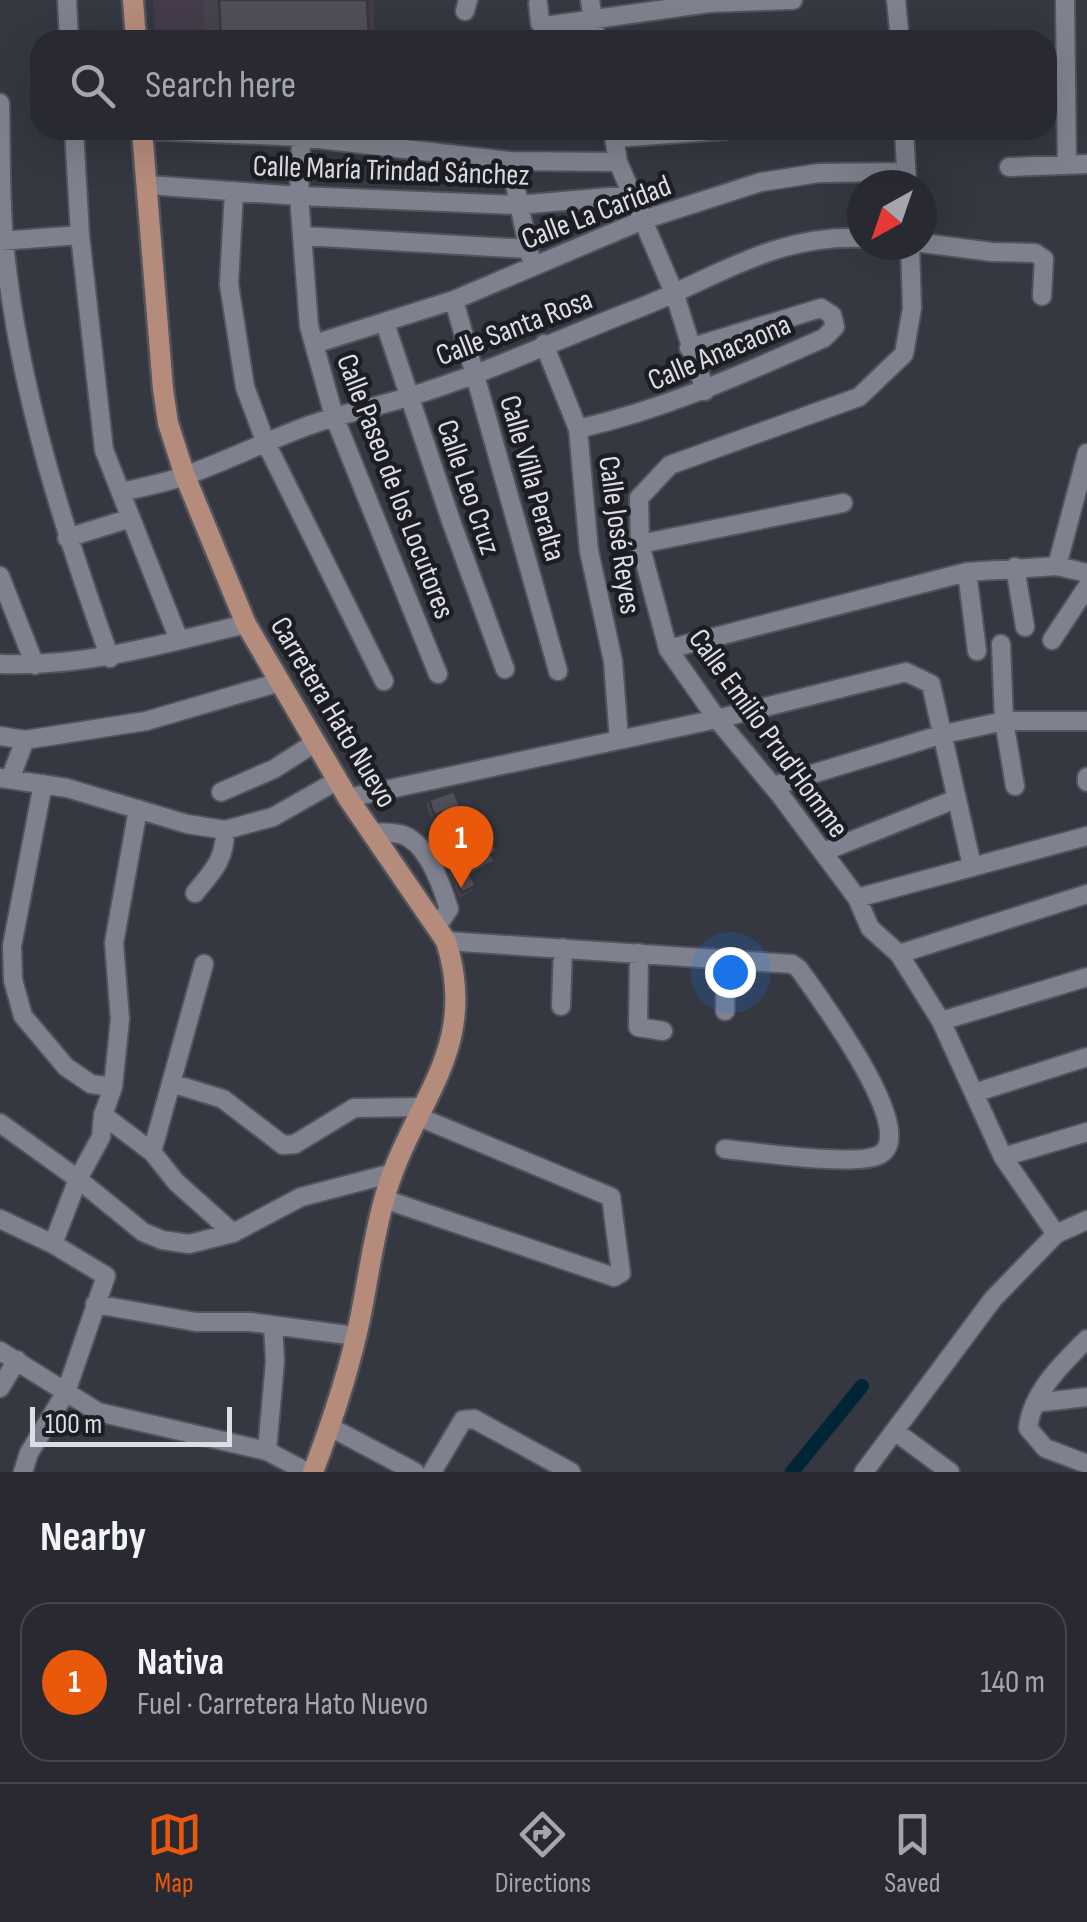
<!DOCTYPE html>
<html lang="en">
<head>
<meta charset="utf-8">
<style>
  :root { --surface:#282931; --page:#303139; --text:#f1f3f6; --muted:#a5a6ab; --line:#44454d; --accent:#ea580c }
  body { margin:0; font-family:"Sofia Sans Condensed",sans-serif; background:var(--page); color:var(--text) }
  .compass { position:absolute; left:847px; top:170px; width:90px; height:90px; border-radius:50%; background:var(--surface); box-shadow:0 10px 40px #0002; rotate:220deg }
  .scale { position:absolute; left:30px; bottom:25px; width:202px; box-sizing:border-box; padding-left:10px; border:5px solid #dddee5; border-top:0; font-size:28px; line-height:35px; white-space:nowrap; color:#dddee5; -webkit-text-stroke:8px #1d1e23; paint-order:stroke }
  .you { position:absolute; left:730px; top:972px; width:35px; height:35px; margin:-25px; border:8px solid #fff; border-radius:50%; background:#1a73e8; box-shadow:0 0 0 15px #1a73e833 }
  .badge { display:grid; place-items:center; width:65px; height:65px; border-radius:50%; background:var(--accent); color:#fff; font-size:32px; font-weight:700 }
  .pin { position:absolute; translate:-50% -82px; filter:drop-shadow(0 2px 5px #0008) }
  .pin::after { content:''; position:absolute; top:52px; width:35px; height:30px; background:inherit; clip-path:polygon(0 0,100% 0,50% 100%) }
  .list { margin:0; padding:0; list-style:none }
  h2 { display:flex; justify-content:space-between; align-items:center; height:130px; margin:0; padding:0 40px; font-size:42px }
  h2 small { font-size:32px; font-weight:400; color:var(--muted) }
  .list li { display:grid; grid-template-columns:65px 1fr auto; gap:30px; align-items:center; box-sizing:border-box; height:160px; margin:0 20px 20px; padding:0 20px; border:2px solid var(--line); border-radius:30px }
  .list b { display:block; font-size:38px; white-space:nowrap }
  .list p { margin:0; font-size:32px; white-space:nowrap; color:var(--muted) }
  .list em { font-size:32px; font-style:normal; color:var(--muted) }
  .icon { flex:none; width:55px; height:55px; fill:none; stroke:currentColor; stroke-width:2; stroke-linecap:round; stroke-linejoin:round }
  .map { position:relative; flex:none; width:1087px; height:1472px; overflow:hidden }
  .search { position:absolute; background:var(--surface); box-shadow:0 10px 40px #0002; left:30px; right:30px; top:30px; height:110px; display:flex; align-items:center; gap:25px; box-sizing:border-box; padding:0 35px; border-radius:30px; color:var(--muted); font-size:38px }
  .sheet { height:310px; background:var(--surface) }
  nav { display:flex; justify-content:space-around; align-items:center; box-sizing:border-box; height:140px; border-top:2px solid var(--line); background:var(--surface); font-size:28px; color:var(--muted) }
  nav a { display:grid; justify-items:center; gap:5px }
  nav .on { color:var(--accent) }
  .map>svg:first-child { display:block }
  .medical { fill:#453b4a }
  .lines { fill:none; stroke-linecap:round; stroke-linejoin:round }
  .canal { stroke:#002536; stroke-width:14 }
  .minor-casing { stroke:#52545d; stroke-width:22 }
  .major-casing { stroke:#52545d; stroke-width:25 }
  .minor { stroke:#7f828e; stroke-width:18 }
  .major { stroke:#b58b7b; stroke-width:20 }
  .wall { fill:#46434d }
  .shaded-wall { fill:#39373e }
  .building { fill:#514e59; stroke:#39373e; stroke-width:2.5 }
  .labels { text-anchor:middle; stroke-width:9; stroke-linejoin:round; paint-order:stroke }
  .street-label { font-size:30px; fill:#dddee5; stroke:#1d1e23 }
</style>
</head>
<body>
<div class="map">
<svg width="1087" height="1472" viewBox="0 0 1087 1472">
  <rect width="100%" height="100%" fill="#353741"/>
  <!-- medical -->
  <path class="medical" d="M 153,0 L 374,0 L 374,40 L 156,40 Z"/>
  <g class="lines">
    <!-- canal -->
    <path class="canal" d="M 792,1472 L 862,1386"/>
    <defs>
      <path id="minor" d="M 67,0 L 69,40
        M 590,0 L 596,40
        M 896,0 L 900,40
        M 1065,0 L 1067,165
        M 538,4 L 540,23 L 545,26 L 709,3 L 793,0
        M 465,11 L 468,0
        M 0,103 C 1,148 0,196 4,241 C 17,384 62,524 110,658
        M 74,130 L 80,235 L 104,450 L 179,640
        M 147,130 L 301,137 L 510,161 L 618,162
        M 613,130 L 618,162 L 675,295 L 705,391
        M 904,130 L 907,185
        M 301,137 L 299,196 L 309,326 L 334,416 L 438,674
        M 615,138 L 725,130
        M 510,161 L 530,256
        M 1009,167 L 1087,164
        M 148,185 L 299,196 L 518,205 L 632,195
        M 234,191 L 229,284 L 245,387 L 265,441 L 384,681
        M 303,236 L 529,249
        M 0,241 L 80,235
        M 922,243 L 992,252 L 1035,253 L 1044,259 L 1042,296
        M 910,245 L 912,308 L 904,354 L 859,397 L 670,465 L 639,498 L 640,544 L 668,649 L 717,719 L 781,796 L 857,898 L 870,928 L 899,954 L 941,1021 L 1003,1157 L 1056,1234
        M 454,300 L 558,671
        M 385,323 L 451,521 L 505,669
        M 314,344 L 454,300 L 643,220 L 761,182 L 819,173 L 906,172
        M 544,344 L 578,429 L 589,551 L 613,661 L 619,740
        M 578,429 C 668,408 740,375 824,338 L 835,327 L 832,315 L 821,308 L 689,348
        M 121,492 C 142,487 166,483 187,475 C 229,460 270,439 313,424 C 344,413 376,407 408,397 C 485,374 559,339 634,310 C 713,280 773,234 862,238
        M 67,538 L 131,518
        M 640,544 L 843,503
        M 1057,566 L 1087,453
        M 1015,567 L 1025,627
        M 967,572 L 977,651
        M 0,576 L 35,665
        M 1052,640 L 1087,587
        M 1001,644 L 1004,721 L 1015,786
        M 668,649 L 967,572 L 1057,566 L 1087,573
        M 0,664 C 88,667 162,644 246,624
        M 0,736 L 25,740
        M 1087,777 L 1087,782
        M 0,778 L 67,788 L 187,824 L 225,830 L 273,817 L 338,780
        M 10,779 L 25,740 L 146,721 L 280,682
        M 43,784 L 12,946 L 13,980 L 23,1016 L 66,1067 L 91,1084 L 113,1087
        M 773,786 L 940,735 L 1004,721 L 1087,721
        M 221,792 L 274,769 L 316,742
        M 348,798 L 717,719 L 906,672 L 931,684 L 972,866
        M 371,832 C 380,833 394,832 403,835 C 428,844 442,886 449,909 L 437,926
        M 823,852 L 956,799
        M 195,893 C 213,871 225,860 225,830
        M 857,898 L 1087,836
        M 446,941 L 792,964 L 799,969 C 817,995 922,1134 879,1155 C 855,1167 756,1152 725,1149
        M 639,953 L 638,1027 L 663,1031
        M 899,954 L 1087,894
        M 561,1006 L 563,948
        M 725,1011 L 726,958
        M 941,1021 L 1087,977
        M 171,1083 L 223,1099 L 283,1145 L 295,1144 L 354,1108 L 424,1107
        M 974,1093 L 1087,1057
        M 103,1115 L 152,1152 L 176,1182 L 233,1233
        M 0,1123 L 78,1179 L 143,1232 L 162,1240 L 189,1244 L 233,1233 L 301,1197 L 393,1173
        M 152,1152 L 204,964
        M 1003,1157 L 1087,1132
        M 384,1199 L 614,1277 L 621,1273 L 611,1197 L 419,1117
        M 0,1219 L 53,1244 L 106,1276 L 66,1392 L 29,1453 L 23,1472
        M 53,1244 L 78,1179 L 101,1137 L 103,1115 L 113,1087 L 120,1019 L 114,943 L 138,809
        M 95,1304 L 196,1322 L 250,1322 L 355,1336
        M 1087,1339 C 1063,1363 1032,1392 1028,1428 L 1045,1448 L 1087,1464
        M 0,1351 L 98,1412 L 267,1451 L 307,1472
        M 0,1388 L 17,1360
        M 1035,1403 L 1087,1397
        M 330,1427 L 415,1472
        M 896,1432 L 950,1472
        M 267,1451 L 275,1361 L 273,1325
        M 432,1472 L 463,1420 L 474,1419 L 571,1472
        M 864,1472 L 993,1299 L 1056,1234 L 1087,1220"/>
      <path id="major" d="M 133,0 L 136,40
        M 142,130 L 163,389 L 168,423 L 185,476 L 246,624 L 348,798 L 446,941 C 481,1052 410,1103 384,1200 C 373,1239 368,1280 360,1319 C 349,1372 332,1422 313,1472"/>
    </defs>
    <!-- minor casing -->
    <use href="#minor" class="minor-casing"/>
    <!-- major casing -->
    <use href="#major" class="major-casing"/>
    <!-- minor -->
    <use href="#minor" class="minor"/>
    <!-- major -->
    <use href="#major" class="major"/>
  </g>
  <!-- wall -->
  <path class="wall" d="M 203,0 L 367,0 L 369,40 L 205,40 Z
    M 429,800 L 457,810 L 431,819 L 426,804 Z
    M 435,837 L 451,840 L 492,857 L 495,861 L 491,866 L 472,877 L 473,890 L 459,898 L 444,861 L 431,842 Z"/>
  <!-- shaded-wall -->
  <path class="shaded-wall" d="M 460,806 L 457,810 L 431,819 L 434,815 Z
    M 495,861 L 491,866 L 467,880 L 470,875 Z"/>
  <!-- building -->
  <path class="building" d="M 219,0 L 367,0 L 369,40 L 221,40 Z
    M 454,791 L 460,806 L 434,815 L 429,800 Z
    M 481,823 L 497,851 L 491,855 L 495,861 L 470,875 L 476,885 L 462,893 L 448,856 L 435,837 L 445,830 L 451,840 Z"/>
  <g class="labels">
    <!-- street labels -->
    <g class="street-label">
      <text transform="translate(391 170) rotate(2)" y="10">Calle María Trindad Sánchez</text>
      <text transform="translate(596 212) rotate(-21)" y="10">Calle La Caridad</text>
      <text transform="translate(514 327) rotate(-21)" y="10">Calle Santa Rosa</text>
      <text transform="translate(719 352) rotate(-23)" y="10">Calle Anacaona</text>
      <text transform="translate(533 478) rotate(74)" y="10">Calle Villa Peralta</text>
      <text transform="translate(396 486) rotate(69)" y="10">Calle Paseo de los Locutores</text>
      <text transform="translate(469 487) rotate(71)" y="10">Calle Leo Cruz</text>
      <text transform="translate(620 535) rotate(82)" y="10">Calle José Reyes</text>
      <text transform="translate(334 712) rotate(59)" y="10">Carretera Hato Nuevo</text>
      <text transform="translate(769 733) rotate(54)" y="10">Calle Emilio Prud'Homme</text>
    </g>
  </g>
</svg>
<svg class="compass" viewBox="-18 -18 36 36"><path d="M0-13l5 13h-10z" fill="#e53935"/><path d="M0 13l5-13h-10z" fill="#a5a6ab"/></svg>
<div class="scale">100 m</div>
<div class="you"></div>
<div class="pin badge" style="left:461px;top:888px">1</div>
<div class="search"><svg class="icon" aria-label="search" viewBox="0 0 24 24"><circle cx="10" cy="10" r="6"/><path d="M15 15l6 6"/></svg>Search here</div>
</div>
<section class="sheet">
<h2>Nearby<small></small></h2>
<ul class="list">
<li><span class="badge">1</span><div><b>Nativa</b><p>Fuel · Carretera Hato Nuevo</p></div><em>140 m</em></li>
</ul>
</section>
<nav>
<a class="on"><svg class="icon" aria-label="map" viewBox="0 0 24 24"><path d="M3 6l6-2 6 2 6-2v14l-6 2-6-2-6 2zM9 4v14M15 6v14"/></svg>Map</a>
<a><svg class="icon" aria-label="directions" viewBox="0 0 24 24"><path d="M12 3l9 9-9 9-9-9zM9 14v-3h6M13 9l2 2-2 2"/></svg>Directions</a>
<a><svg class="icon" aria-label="saved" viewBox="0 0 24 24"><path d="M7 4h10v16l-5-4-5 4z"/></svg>Saved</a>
</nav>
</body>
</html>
